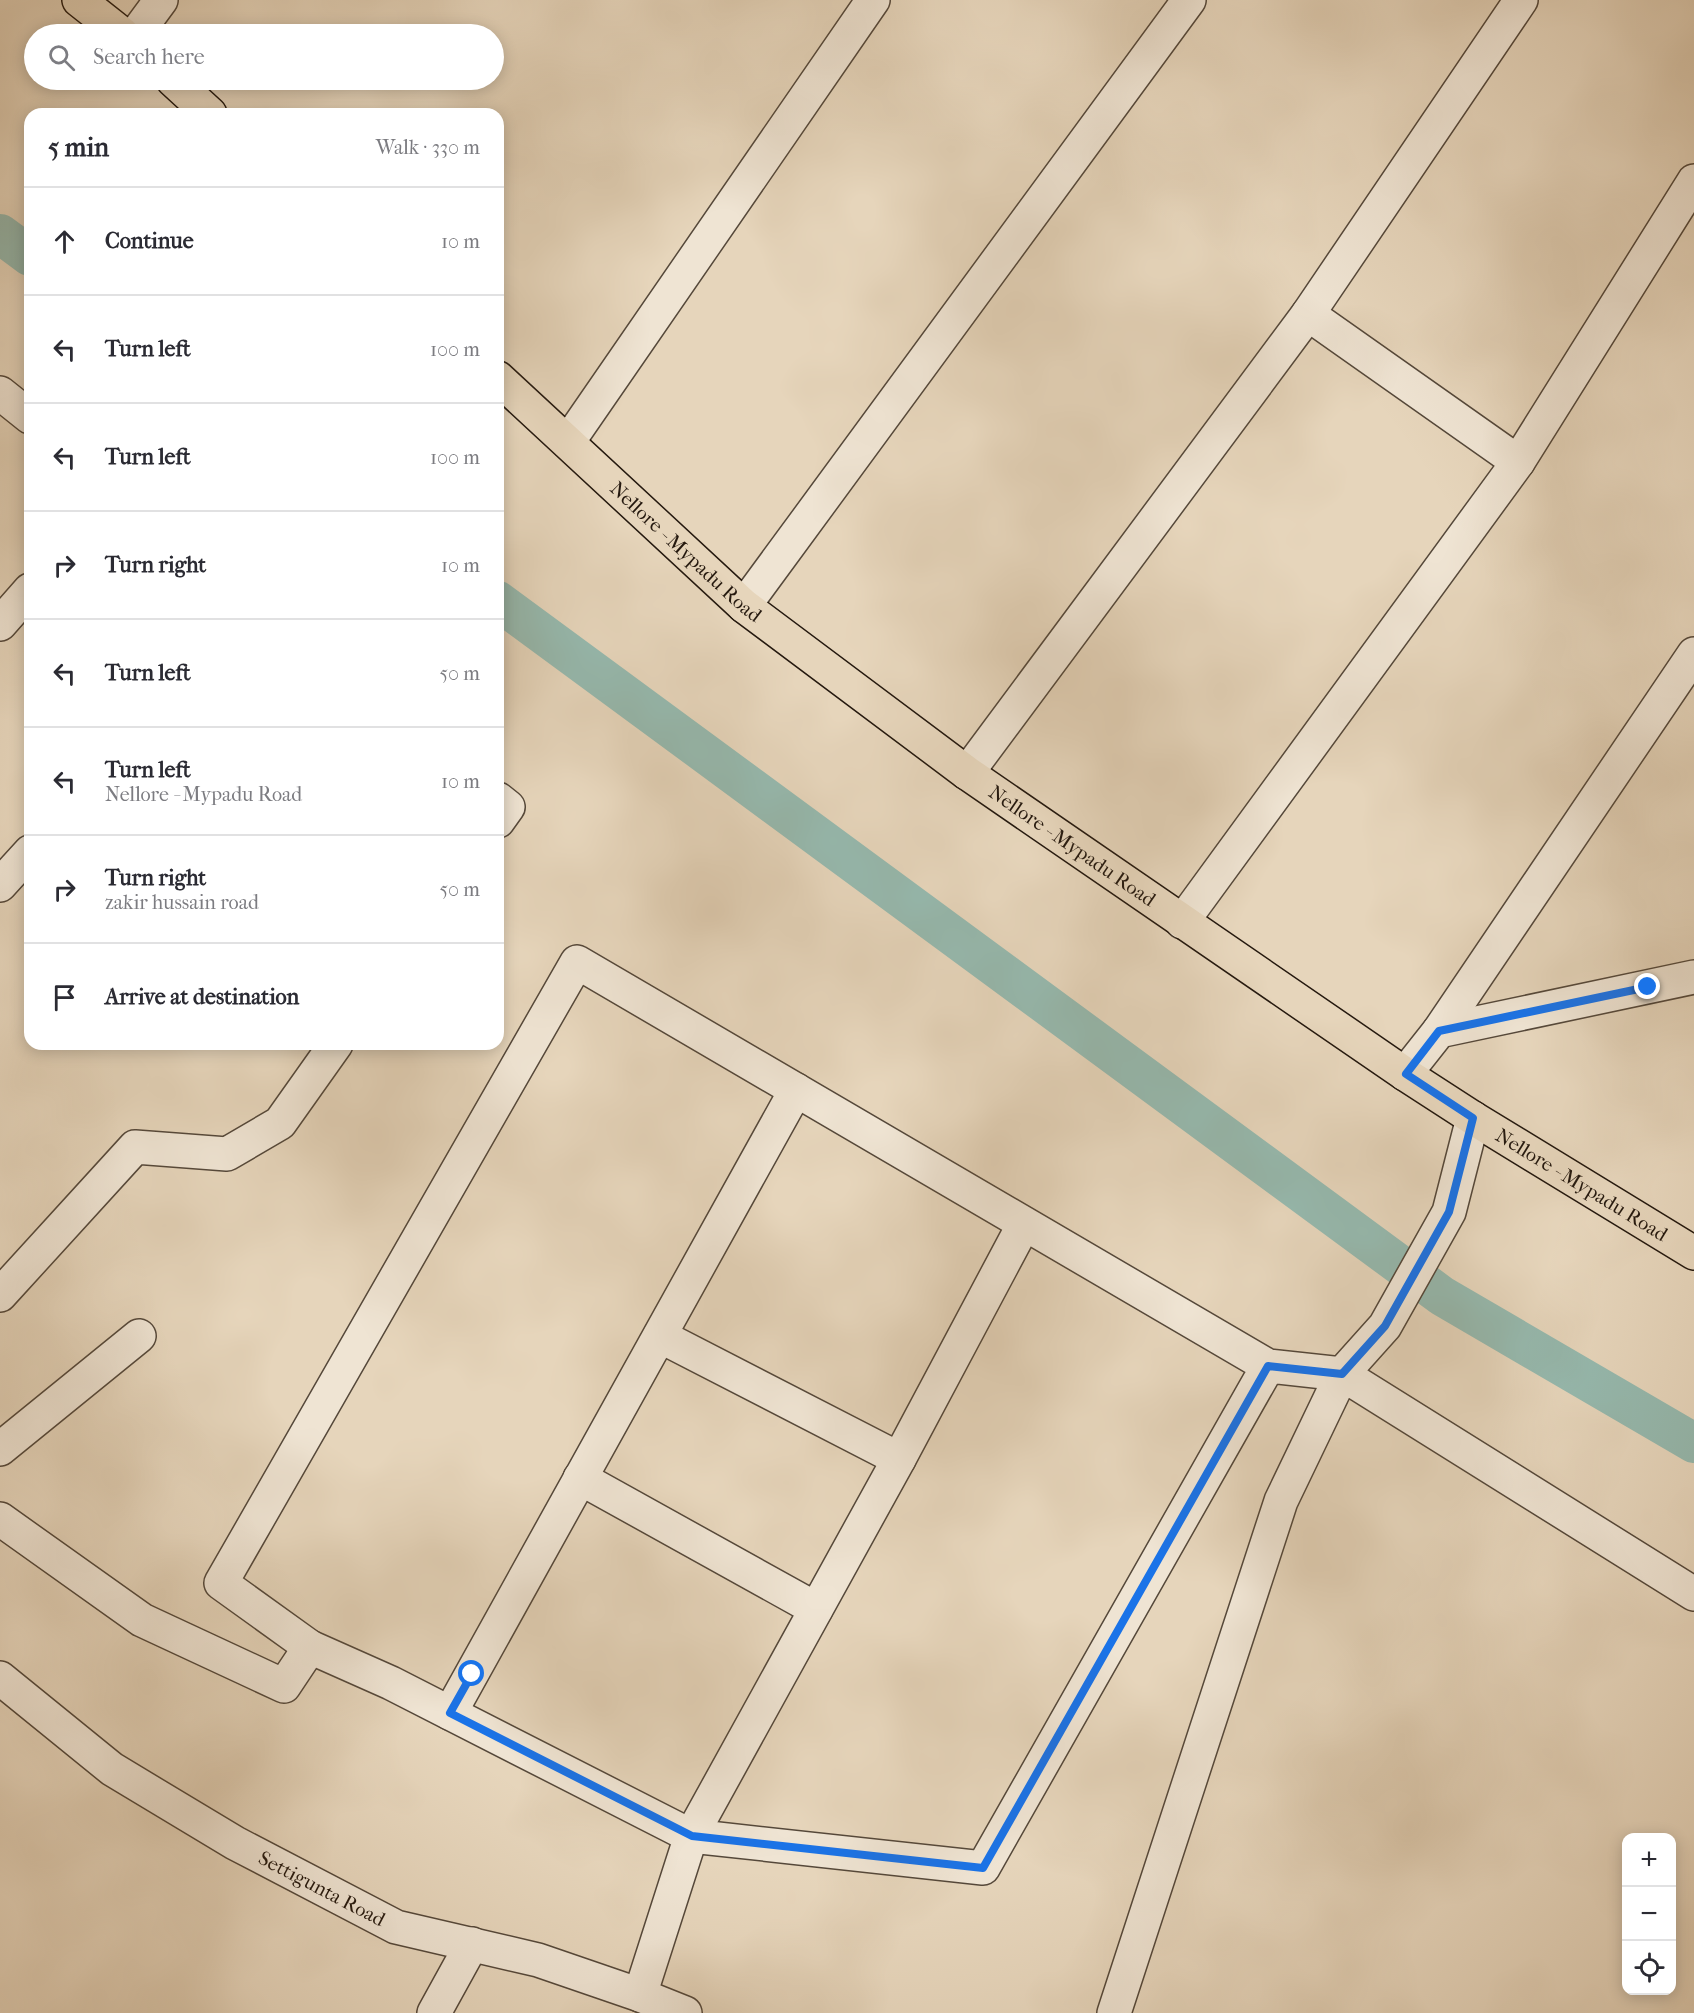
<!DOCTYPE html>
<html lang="en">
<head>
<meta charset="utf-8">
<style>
  :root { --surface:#fff; --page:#f2f2f3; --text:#2b2b33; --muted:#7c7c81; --line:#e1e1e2 }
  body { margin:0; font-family:"IM FELL French Canon",serif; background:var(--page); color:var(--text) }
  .controls { position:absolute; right:18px; bottom:18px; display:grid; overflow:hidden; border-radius:12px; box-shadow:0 3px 15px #0003 }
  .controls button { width:54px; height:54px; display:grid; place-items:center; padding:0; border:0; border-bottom:2px solid var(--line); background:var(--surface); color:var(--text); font:30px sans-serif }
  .stop { position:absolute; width:18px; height:18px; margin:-14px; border:4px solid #1a73e8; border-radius:50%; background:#fff }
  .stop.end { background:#1a73e8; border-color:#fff; box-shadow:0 2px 6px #0008 }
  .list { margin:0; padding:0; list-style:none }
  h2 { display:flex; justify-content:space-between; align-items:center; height:78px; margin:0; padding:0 24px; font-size:26px }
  h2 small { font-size:20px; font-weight:400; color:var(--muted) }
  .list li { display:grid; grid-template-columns:39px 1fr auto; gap:18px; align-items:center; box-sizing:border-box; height:108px; padding:0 24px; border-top:2px solid var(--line) }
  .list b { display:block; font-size:22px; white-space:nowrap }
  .list p { margin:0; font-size:20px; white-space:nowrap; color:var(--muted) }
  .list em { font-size:20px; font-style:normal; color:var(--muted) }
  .icon { flex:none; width:33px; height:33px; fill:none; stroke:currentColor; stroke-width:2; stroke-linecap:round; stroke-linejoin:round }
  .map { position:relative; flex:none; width:1694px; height:2013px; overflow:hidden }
  .search { position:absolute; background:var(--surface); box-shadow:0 3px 15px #0003; left:24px; top:24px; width:480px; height:66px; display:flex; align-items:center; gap:15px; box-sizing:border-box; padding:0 21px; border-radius:33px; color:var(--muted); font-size:22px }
  .panel { position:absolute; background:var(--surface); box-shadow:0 3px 15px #0003; left:24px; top:108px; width:480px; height:942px; border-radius:18px }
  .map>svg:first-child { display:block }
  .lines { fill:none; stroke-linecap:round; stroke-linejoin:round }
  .canal { stroke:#96b9ae; stroke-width:40 }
  .minor-casing { stroke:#55483a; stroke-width:36 }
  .major-casing { stroke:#25190f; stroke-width:36 }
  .minor { stroke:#efe4d3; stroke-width:33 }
  .major { stroke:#e6d5bb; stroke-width:33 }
  .route { stroke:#1a73e8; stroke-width:8 }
  .labels { text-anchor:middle; stroke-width:4.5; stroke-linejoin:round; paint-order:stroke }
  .street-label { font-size:20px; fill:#25190f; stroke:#efe4d3 }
</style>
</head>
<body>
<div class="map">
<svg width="1694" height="2013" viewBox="0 0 1694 2013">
  <rect width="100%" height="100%" fill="#e6d5bb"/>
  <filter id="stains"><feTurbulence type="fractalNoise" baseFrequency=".00333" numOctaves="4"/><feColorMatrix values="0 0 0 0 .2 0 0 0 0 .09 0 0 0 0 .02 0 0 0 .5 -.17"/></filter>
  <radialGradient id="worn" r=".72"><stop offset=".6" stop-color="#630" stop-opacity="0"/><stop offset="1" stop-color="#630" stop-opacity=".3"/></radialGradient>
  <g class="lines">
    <!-- canal -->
    <path class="canal" d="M 0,234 L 30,256
      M 498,601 L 1442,1296 L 1694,1443"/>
    <defs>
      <g id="minor">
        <path d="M 136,34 L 161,0"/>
        <path d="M 1308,314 L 1518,462"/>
        <path d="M 0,393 L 30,417"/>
        <path d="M 568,442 L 873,0"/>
        <path d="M 744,606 L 1189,0"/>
        <path d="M 0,624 L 30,590"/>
        <path d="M 967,773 L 1308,314 L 1521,0"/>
        <path d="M 498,799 L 508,807 L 498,821"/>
        <path d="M 0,885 L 30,852"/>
        <path d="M 1182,922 L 1518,462 L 1694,181"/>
        <path d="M 1439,1031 L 1694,654"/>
        <path d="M 1405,1074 L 1439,1031 L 1694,977"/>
        <path d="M 0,1295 L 135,1147 L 227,1154 L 280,1123 L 336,1044"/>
        <path d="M 660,1336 L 899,1459"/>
        <path d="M 1268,1366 L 983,1868 L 691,1836 L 391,1683 L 310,1647 L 221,1583 L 577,962 L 1268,1366 L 1342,1374 L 1385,1326 L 1449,1212 L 1473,1118"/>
        <path d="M 0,1449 L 139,1336"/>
        <path d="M 580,1478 L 816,1609"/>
        <path d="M 0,1519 L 142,1620 L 284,1686 L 310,1647"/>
        <path id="s1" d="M 0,1678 L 112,1769 L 235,1843 L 396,1927 L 538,1960 L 640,1995 L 685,2013"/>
        <path d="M 450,1713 L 796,1090"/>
        <path d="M 640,1995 L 691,1836 L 899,1459 L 1024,1224"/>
        <path d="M 434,2013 L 472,1944"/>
        <path d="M 1114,2013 L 1281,1501 L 1342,1374 L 1694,1594"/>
      </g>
      <g id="major">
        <path d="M 79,0 L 122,34"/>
        <path d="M 173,80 L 210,114"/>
        <path id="s2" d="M 498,378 L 744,606 L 967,773 L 1405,1074 L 1473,1118 L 1694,1253"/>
      </g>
    </defs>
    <!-- minor casing -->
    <use href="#minor" class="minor-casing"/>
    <!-- major casing -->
    <use href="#major" class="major-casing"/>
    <!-- minor -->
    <use href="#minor" class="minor"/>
    <!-- major -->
    <use href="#major" class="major"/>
  </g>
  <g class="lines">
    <!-- route -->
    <path class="route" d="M 472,1674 L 450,1713 L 692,1836 L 983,1868 L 1268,1366 L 1342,1374 L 1385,1326 L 1449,1212 L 1473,1118 L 1406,1074 L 1439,1031 L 1648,987"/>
  </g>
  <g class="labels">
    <!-- street labels -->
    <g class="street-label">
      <text dy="7" stroke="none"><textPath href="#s2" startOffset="256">Nellore - Mypadu Road</textPath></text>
      <text dy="7" stroke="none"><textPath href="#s2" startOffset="742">Nellore - Mypadu Road</textPath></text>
      <text dy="7" stroke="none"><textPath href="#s2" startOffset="1354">Nellore - Mypadu Road</textPath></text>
      <text dy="7" stroke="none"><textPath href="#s1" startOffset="386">Settigunta Road</textPath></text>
    </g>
  </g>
  <rect width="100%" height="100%" filter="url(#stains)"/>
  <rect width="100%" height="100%" fill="url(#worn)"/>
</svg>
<div class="controls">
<button>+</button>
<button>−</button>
<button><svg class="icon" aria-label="locate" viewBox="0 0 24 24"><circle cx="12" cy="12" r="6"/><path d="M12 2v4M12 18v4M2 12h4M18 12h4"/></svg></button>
</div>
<div class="stop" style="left:472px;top:1674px"></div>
<div class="stop end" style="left:1648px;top:987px"></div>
<div class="search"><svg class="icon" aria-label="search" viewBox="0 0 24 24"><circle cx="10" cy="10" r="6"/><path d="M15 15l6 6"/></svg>Search here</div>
<section class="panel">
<h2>5 min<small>Walk · 330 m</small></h2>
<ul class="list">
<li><svg class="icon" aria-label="ahead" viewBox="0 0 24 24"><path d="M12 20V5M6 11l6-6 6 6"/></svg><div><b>Continue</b></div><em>10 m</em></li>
<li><svg class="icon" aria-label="left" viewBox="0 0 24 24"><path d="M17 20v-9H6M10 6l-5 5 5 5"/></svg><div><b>Turn left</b></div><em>100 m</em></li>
<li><svg class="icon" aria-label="left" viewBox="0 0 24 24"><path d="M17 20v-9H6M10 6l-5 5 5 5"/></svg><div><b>Turn left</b></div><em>100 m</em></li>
<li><svg class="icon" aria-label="right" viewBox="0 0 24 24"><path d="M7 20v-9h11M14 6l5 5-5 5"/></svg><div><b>Turn right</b></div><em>10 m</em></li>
<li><svg class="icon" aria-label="left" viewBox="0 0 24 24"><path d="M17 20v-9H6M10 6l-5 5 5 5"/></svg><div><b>Turn left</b></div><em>50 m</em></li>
<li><svg class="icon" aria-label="left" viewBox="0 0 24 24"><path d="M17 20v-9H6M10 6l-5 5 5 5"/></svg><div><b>Turn left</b><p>Nellore - Mypadu Road</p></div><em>10 m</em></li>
<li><svg class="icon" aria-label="right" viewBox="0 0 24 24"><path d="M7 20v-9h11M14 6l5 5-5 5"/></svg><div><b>Turn right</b><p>zakir hussain road</p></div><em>50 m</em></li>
<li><svg class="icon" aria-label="arrive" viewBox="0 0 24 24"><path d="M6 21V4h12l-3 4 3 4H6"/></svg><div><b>Arrive at destination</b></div></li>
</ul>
</section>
</div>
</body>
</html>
